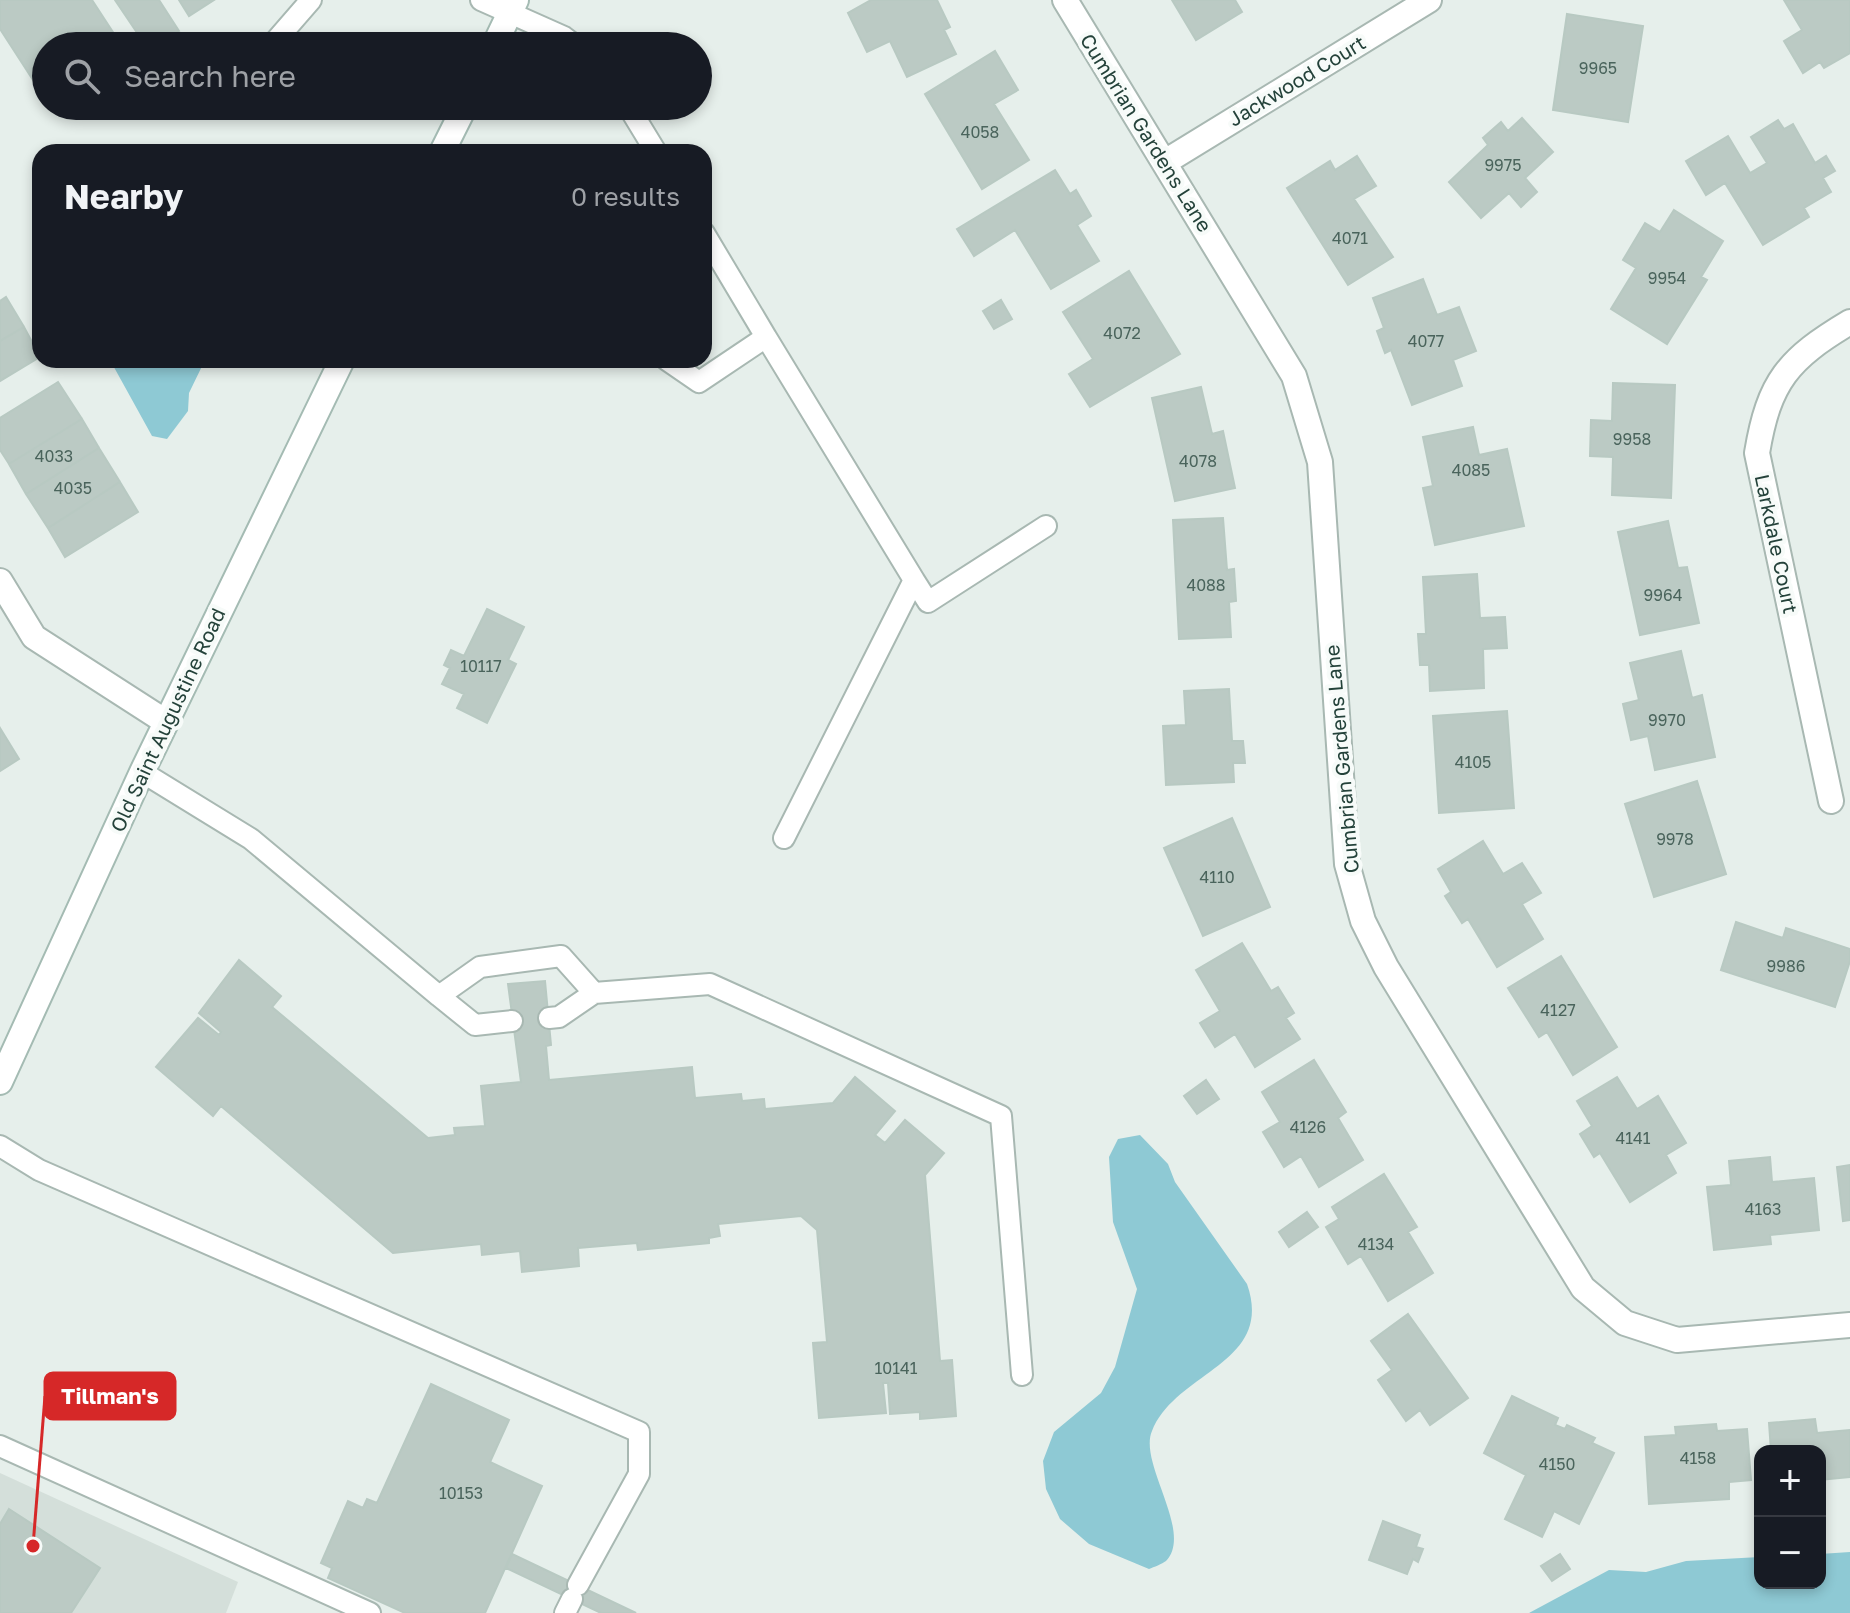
<!DOCTYPE html>
<html lang="en">
<head>
<meta charset="utf-8">
<style>
  :root { --surface:#171b24; --page:#242831; --text:#f1f3f6; --muted:#9ea1a6; --line:#363941 }
  body { margin:0; font-family:"Golos Text",sans-serif; background:var(--page); color:var(--text) }
  .controls { position:absolute; right:24px; bottom:24px; display:grid; overflow:hidden; border-radius:16px; box-shadow:0 4px 12px #0003 }
  .controls button { width:72px; height:72px; display:grid; place-items:center; padding:0; border:0; border-bottom:2px solid var(--line); background:var(--surface); color:var(--text); font:40px sans-serif }
  .list { margin:0; padding:0; list-style:none }
  h2 { display:flex; justify-content:space-between; align-items:center; height:104px; margin:0; padding:0 32px; font-size:34px }
  h2 small { font-size:26px; font-weight:400; color:var(--muted) }
  .icon { flex:none; width:44px; height:44px; fill:none; stroke:currentColor; stroke-width:2; stroke-linecap:round; stroke-linejoin:round }
  .map { position:relative; flex:none; width:1850px; height:1613px; overflow:hidden }
  .search { position:absolute; background:var(--surface); box-shadow:0 4px 12px #0003; left:32px; top:32px; width:680px; height:88px; display:flex; align-items:center; gap:20px; box-sizing:border-box; padding:0 28px; border-radius:44px; color:var(--muted); font-size:30px }
  .panel { position:absolute; background:var(--surface); box-shadow:0 4px 12px #0003; left:32px; top:144px; width:680px; height:224px; border-radius:24px }
  .map>svg:first-child { display:block }
  .built { fill:#d4dfda }
  .water { fill:#8ec9d4 }
  .building { fill:#bbcac4; stroke:#b8c9c2; stroke-width:2 }
  .lines { fill:none; stroke-linecap:round; stroke-linejoin:round }
  .service-casing { stroke:#a8b8b2; stroke-width:24 }
  .minor-casing { stroke:#a8b8b2; stroke-width:28 }
  .secondary-casing { stroke:#a4bbb3; stroke-width:28 }
  .service { stroke:#fff; stroke-width:20 }
  .minor { stroke:#fff; stroke-width:24 }
  .secondary { stroke:#fff; stroke-width:24 }
  .labels { text-anchor:middle; stroke-width:8; stroke-linejoin:round; paint-order:stroke }
  .number-label { font-size:16px; fill:#4a645c }
  .street-label { font-size:20px; fill:#24423a; stroke:#f7fbf9 }
  .leader { fill:none; stroke:#d62828; stroke-width:3 }
  .callout-dot { fill:#d62828; stroke:#f7fbf9; stroke-width:3 }
  .callout { fill:#d62828; stroke:#d62828; stroke-width:3 }
  .callout-label { font-size:22px; text-anchor:middle; font-weight:bold; fill:#fff }
</style>
</head>
<body>
<div class="map">
<svg width="1850" height="1613" viewBox="0 0 1850 1613">
  <rect width="100%" height="100%" fill="#e6efeb"/>
  <!-- built -->
  <path class="built" d="M 0,1473 L 238,1582 L 226,1613 L 0,1613 Z"/>
  <!-- water -->
  <path class="water" d="M 110,360 L 205,360 L 189,393 L 188,411 L 167,439 L 152,436 Z
    M 1140,1135 L 1168,1164 L 1175,1182 L 1247,1284 C 1275,1364 1176,1371 1152,1431 C 1138,1463 1194,1532 1166,1561 C 1162,1564 1154,1567 1149,1569 L 1089,1544 L 1060,1519 L 1046,1489 L 1043,1461 L 1054,1432 L 1101,1393 L 1115,1367 L 1137,1289 L 1113,1222 L 1109,1157 L 1118,1139 Z
    M 1850,1552 L 1850,1613 L 1529,1613 L 1609,1570 L 1646,1572 L 1686,1561 L 1760,1557 L 1760,1583 L 1820,1583 L 1820,1554 Z"/>
  <!-- building -->
  <path class="building" d="M 0,0 L 92,0 L 122,46 L 46,46 L 46,100 L 0,29 Z
    M 115,0 L 159,0 L 179,31 L 156,46 L 146,46 Z
    M 179,0 L 214,0 L 189,16 Z
    M 871,0 L 937,0 L 950,27 L 944,30 L 956,54 L 907,77 L 890,41 L 867,52 L 848,13 Z
    M 1172,0 L 1235,0 L 1242,12 L 1196,40 Z
    M 1784,0 L 1850,0 L 1850,53 L 1824,68 L 1820,62 L 1803,73 L 1784,41 L 1802,30 Z
    M 1567,14 L 1643,26 L 1628,122 L 1553,110 Z
    M 995,51 L 1018,90 L 994,104 L 1029,160 L 982,189 L 925,94 Z
    M 1522,118 L 1553,152 L 1525,178 L 1537,192 L 1521,207 L 1509,193 L 1481,218 L 1449,182 L 1488,145 L 1483,138 L 1501,122 L 1508,131 Z
    M 1778,120 L 1784,129 L 1793,124 L 1815,163 L 1826,156 L 1835,171 L 1823,178 L 1831,192 L 1804,208 L 1809,217 L 1763,245 L 1725,183 L 1706,195 L 1686,161 L 1728,136 L 1750,173 L 1767,163 L 1751,137 Z
    M 1357,156 L 1376,186 L 1354,199 L 1393,257 L 1348,285 L 1287,188 L 1330,161 L 1335,170 Z
    M 1055,170 L 1070,194 L 1076,190 L 1091,216 L 1077,225 L 1099,261 L 1051,289 L 1015,230 L 974,256 L 957,229 Z
    M 1674,210 L 1723,241 L 1701,277 L 1707,280 L 1667,344 L 1611,309 L 1636,268 L 1623,260 L 1645,223 L 1660,232 Z
    M 1129,271 L 1180,354 L 1090,407 L 1069,374 L 1093,359 L 1063,312 Z
    M 1423,279 L 1437,315 L 1459,307 L 1476,351 L 1453,360 L 1462,386 L 1412,405 L 1391,350 L 1385,353 L 1377,331 L 1384,328 L 1373,298 Z
    M 6,297 L 24,327 L 0,341 L 0,301 Z
    M 1001,300 L 1012,319 L 994,329 L 983,311 Z
    M 24,327 L 40,357 L 0,381 L 0,341 Z
    M 58,382 L 82,419 L 9,464 L 0,450 L 0,418 Z
    M 1613,383 L 1675,385 L 1671,498 L 1612,495 L 1613,457 L 1590,456 L 1591,420 L 1612,421 Z
    M 1201,387 L 1212,434 L 1223,431 L 1235,488 L 1175,501 L 1152,398 Z
    M 82,419 L 99,448 L 26,494 L 9,464 Z
    M 1473,427 L 1479,455 L 1507,449 L 1524,526 L 1435,545 L 1423,488 L 1433,486 L 1423,437 Z
    M 99,448 L 120,482 L 48,528 L 26,494 Z
    M 120,482 L 138,512 L 65,557 L 48,528 Z
    M 1223,518 L 1227,570 L 1234,569 L 1236,601 L 1229,602 L 1231,637 L 1179,639 L 1173,520 Z
    M 1668,521 L 1678,568 L 1687,567 L 1699,623 L 1640,635 L 1618,532 Z
    M 1477,574 L 1480,618 L 1505,617 L 1507,648 L 1483,649 L 1484,688 L 1430,691 L 1429,665 L 1420,665 L 1418,634 L 1426,634 L 1423,577 Z
    M 487,609 L 524,627 L 508,660 L 516,664 L 487,723 L 457,708 L 464,694 L 442,684 L 450,668 L 444,665 L 451,650 L 464,656 Z
    M 1681,651 L 1692,698 L 1702,695 L 1715,757 L 1655,770 L 1648,736 L 1631,740 L 1623,704 L 1639,700 L 1630,663 Z
    M 1229,689 L 1232,741 L 1243,741 L 1245,763 L 1233,763 L 1234,782 L 1166,785 L 1163,726 L 1186,725 L 1184,691 Z
    M 1507,711 L 1514,808 L 1439,813 L 1433,716 Z
    M 0,728 L 19,759 L 0,771 Z
    M 1697,781 L 1726,874 L 1654,897 L 1625,804 Z
    M 1232,818 L 1270,907 L 1203,936 L 1164,848 Z
    M 1483,841 L 1503,874 L 1522,863 L 1541,893 L 1522,904 L 1543,939 L 1497,967 L 1468,919 L 1462,923 L 1445,896 L 1451,892 L 1438,869 Z
    M 1736,922 L 1783,938 L 1786,928 L 1850,949 L 1850,961 L 1835,1007 L 1721,970 Z
    M 1242,943 L 1271,991 L 1278,987 L 1294,1013 L 1286,1018 L 1300,1039 L 1255,1067 L 1235,1034 L 1215,1047 L 1200,1023 L 1220,1011 L 1196,970 Z
    M 1561,956 L 1617,1047 L 1573,1075 L 1547,1032 L 1539,1037 L 1508,988 Z
    M 239,960 L 281,996 L 272,1007 L 428,1138 L 455,1135 L 454,1128 L 485,1126 L 481,1086 L 521,1082 L 508,984 L 545,981 L 551,1045 L 546,1046 L 549,1080 L 692,1067 L 695,1098 L 741,1094 L 742,1101 L 764,1099 L 765,1109 L 833,1103 L 855,1077 L 895,1111 L 875,1135 L 885,1143 L 905,1120 L 944,1153 L 925,1175 L 940,1361 L 952,1360 L 956,1416 L 920,1419 L 920,1412 L 890,1414 L 888,1383 L 883,1383 L 886,1413 L 819,1418 L 813,1343 L 827,1342 L 817,1230 L 801,1216 L 718,1224 L 720,1236 L 709,1238 L 709,1243 L 638,1250 L 637,1243 L 578,1248 L 579,1266 L 522,1272 L 520,1251 L 482,1255 L 481,1244 L 393,1253 L 221,1106 L 213,1116 L 156,1067 L 198,1018 L 219,1035 L 221,1032 L 199,1013 Z
    M 1314,1060 L 1346,1112 L 1338,1118 L 1363,1160 L 1319,1187 L 1301,1156 L 1284,1167 L 1263,1132 L 1280,1122 L 1262,1092 Z
    M 1617,1077 L 1637,1109 L 1658,1096 L 1686,1143 L 1666,1155 L 1676,1173 L 1630,1202 L 1600,1153 L 1594,1157 L 1580,1134 L 1592,1126 L 1577,1101 Z
    M 1206,1080 L 1219,1099 L 1197,1114 L 1184,1096 Z
    M 1770,1157 L 1772,1182 L 1814,1178 L 1819,1230 L 1770,1235 L 1771,1244 L 1714,1250 L 1707,1187 L 1731,1185 L 1729,1161 Z
    M 1850,1165 L 1850,1220 L 1843,1221 L 1837,1167 Z
    M 1384,1174 L 1417,1227 L 1408,1232 L 1433,1273 L 1388,1301 L 1361,1256 L 1348,1264 L 1326,1227 L 1339,1219 L 1332,1207 Z
    M 1307,1212 L 1318,1227 L 1289,1247 L 1279,1232 Z
    M 1408,1314 L 1468,1398 L 1430,1425 L 1420,1410 L 1406,1421 L 1378,1380 L 1392,1370 L 1371,1341 Z
    M 431,1384 L 509,1420 L 490,1462 L 542,1486 L 485,1613 L 405,1613 L 328,1578 L 332,1568 L 321,1563 L 348,1501 L 363,1508 L 367,1499 L 377,1503 Z
    M 1512,1396 L 1558,1418 L 1555,1425 L 1565,1429 L 1567,1425 L 1595,1438 L 1592,1443 L 1614,1453 L 1579,1524 L 1554,1511 L 1542,1537 L 1505,1519 L 1526,1475 L 1484,1453 Z
    M 1815,1419 L 1817,1433 L 1850,1430 L 1850,1477 L 1820,1480 L 1820,1451 L 1771,1451 L 1769,1423 Z
    M 1716,1424 L 1717,1431 L 1747,1429 L 1751,1480 L 1729,1482 L 1729,1499 L 1649,1504 L 1645,1437 L 1676,1435 L 1675,1427 Z
    M 9,1509 L 100,1568 L 71,1613 L 0,1613 L 0,1524 Z
    M 1383,1521 L 1420,1535 L 1416,1547 L 1423,1549 L 1418,1562 L 1413,1559 L 1407,1574 L 1369,1560 Z
    M 512,1554 L 636,1613 L 601,1613 L 506,1568 Z
    M 1560,1554 L 1570,1569 L 1552,1581 L 1541,1566 Z"/>
  <g class="lines">
    <defs>
      <path id="service" d="M 481,0 L 564,37 L 576,46
        M 271,46 L 311,0
        M 628,106 L 656,152
        M 215,108 L 216,106
        M 704,233 L 766,337
        M 667,360 L 699,382 L 766,337 L 914,580 L 784,838
        M 914,580 L 928,602 L 1046,526
        M 142,772 L 251,839 L 439,996 L 480,967 L 561,956 L 594,993 L 710,984 L 1001,1116 L 1022,1375
        M 439,996 L 475,1025 L 512,1021
        M 549,1018 L 559,1017 L 594,993
        M 0,1146 L 39,1170 L 639,1432 L 639,1474 L 578,1585
        M 0,1446 L 370,1613
        M 565,1613 L 572,1599"/>
      <path id="minor" d="M 1065,0 L 1294,376 L 1320,462 L 1347,864 L 1363,921 L 1386,967 L 1583,1288 L 1625,1323 L 1677,1340 L 1850,1325
        M 1165,162 L 1429,0
        M 0,581 L 34,637 L 166,722
        M 1831,801 L 1757,453 C 1769,381 1788,359 1850,322"/>
      <path id="secondary" d="M 494,46 L 516,0
        M 442,152 L 465,106
        M 0,1082 L 142,772 L 342,360"/>
    </defs>
    <!-- service casing -->
    <use href="#service" class="service-casing"/>
    <!-- minor casing -->
    <use href="#minor" class="minor-casing"/>
    <!-- secondary casing -->
    <use href="#secondary" class="secondary-casing"/>
    <!-- service -->
    <use href="#service" class="service"/>
    <!-- minor -->
    <use href="#minor" class="minor"/>
    <!-- secondary -->
    <use href="#secondary" class="secondary"/>
  </g>
  <g class="labels">
    <!-- number labels -->
    <g class="number-label">
      <text x="1598" y="74">9965</text>
      <text x="980" y="138">4058</text>
      <text x="1503" y="171">9975</text>
      <text x="1350" y="244">4071</text>
      <text x="1667" y="284">9954</text>
      <text x="1122" y="339">4072</text>
      <text x="1426" y="347">4077</text>
      <text x="1632" y="445">9958</text>
      <text x="54" y="462">4033</text>
      <text x="1198" y="467">4078</text>
      <text x="1471" y="476">4085</text>
      <text x="73" y="494">4035</text>
      <text x="1206" y="591">4088</text>
      <text x="1663" y="601">9964</text>
      <text x="481" y="672">10117</text>
      <text x="1667" y="726">9970</text>
      <text x="1473" y="768">4105</text>
      <text x="1675" y="845">9978</text>
      <text x="1217" y="883">4110</text>
      <text x="1786" y="972">9986</text>
      <text x="1558" y="1016">4127</text>
      <text x="1308" y="1133">4126</text>
      <text x="1633" y="1144">4141</text>
      <text x="1763" y="1215">4163</text>
      <text x="1376" y="1250">4134</text>
      <text x="896" y="1374">10141</text>
      <text x="1698" y="1464">4158</text>
      <text x="1557" y="1470">4150</text>
      <text x="461" y="1499">10153</text>
    </g>
    <!-- street labels -->
    <g class="street-label">
      <text transform="translate(1297 81) rotate(-31)" y="7">Jackwood Court</text>
      <text transform="translate(1146 133) rotate(58)" y="7">Cumbrian Gardens Lane</text>
      <text transform="translate(1776 544) rotate(78)" y="7">Larkdale Court</text>
      <text transform="translate(168 720) rotate(-65)" y="7">Old Saint Augustine Road</text>
      <text transform="translate(1342 759) rotate(-95)" y="7">Cumbrian Gardens Lane</text>
    </g>
  </g>
  <!-- callouts -->
  <path class="leader" d="M33 1546L45 1396"/>
  <circle class="callout-dot" cx="33" cy="1546" r="8"/>
  <rect class="callout" x="45" y="1373" width="130" height="46" rx="8"/>
  <g class="callout-label">
    <text x="110" y="1404">Tillman's</text>
  </g>
</svg>
<div class="controls">
<button>+</button>
<button>−</button>
</div>
<div class="search"><svg class="icon" aria-label="search" viewBox="0 0 24 24"><circle cx="10" cy="10" r="6"/><path d="M15 15l6 6"/></svg>Search here</div>
<section class="panel">
<h2>Nearby<small>0 results</small></h2>
<ul class="list">
</ul>
</section>
</div>
</body>
</html>
